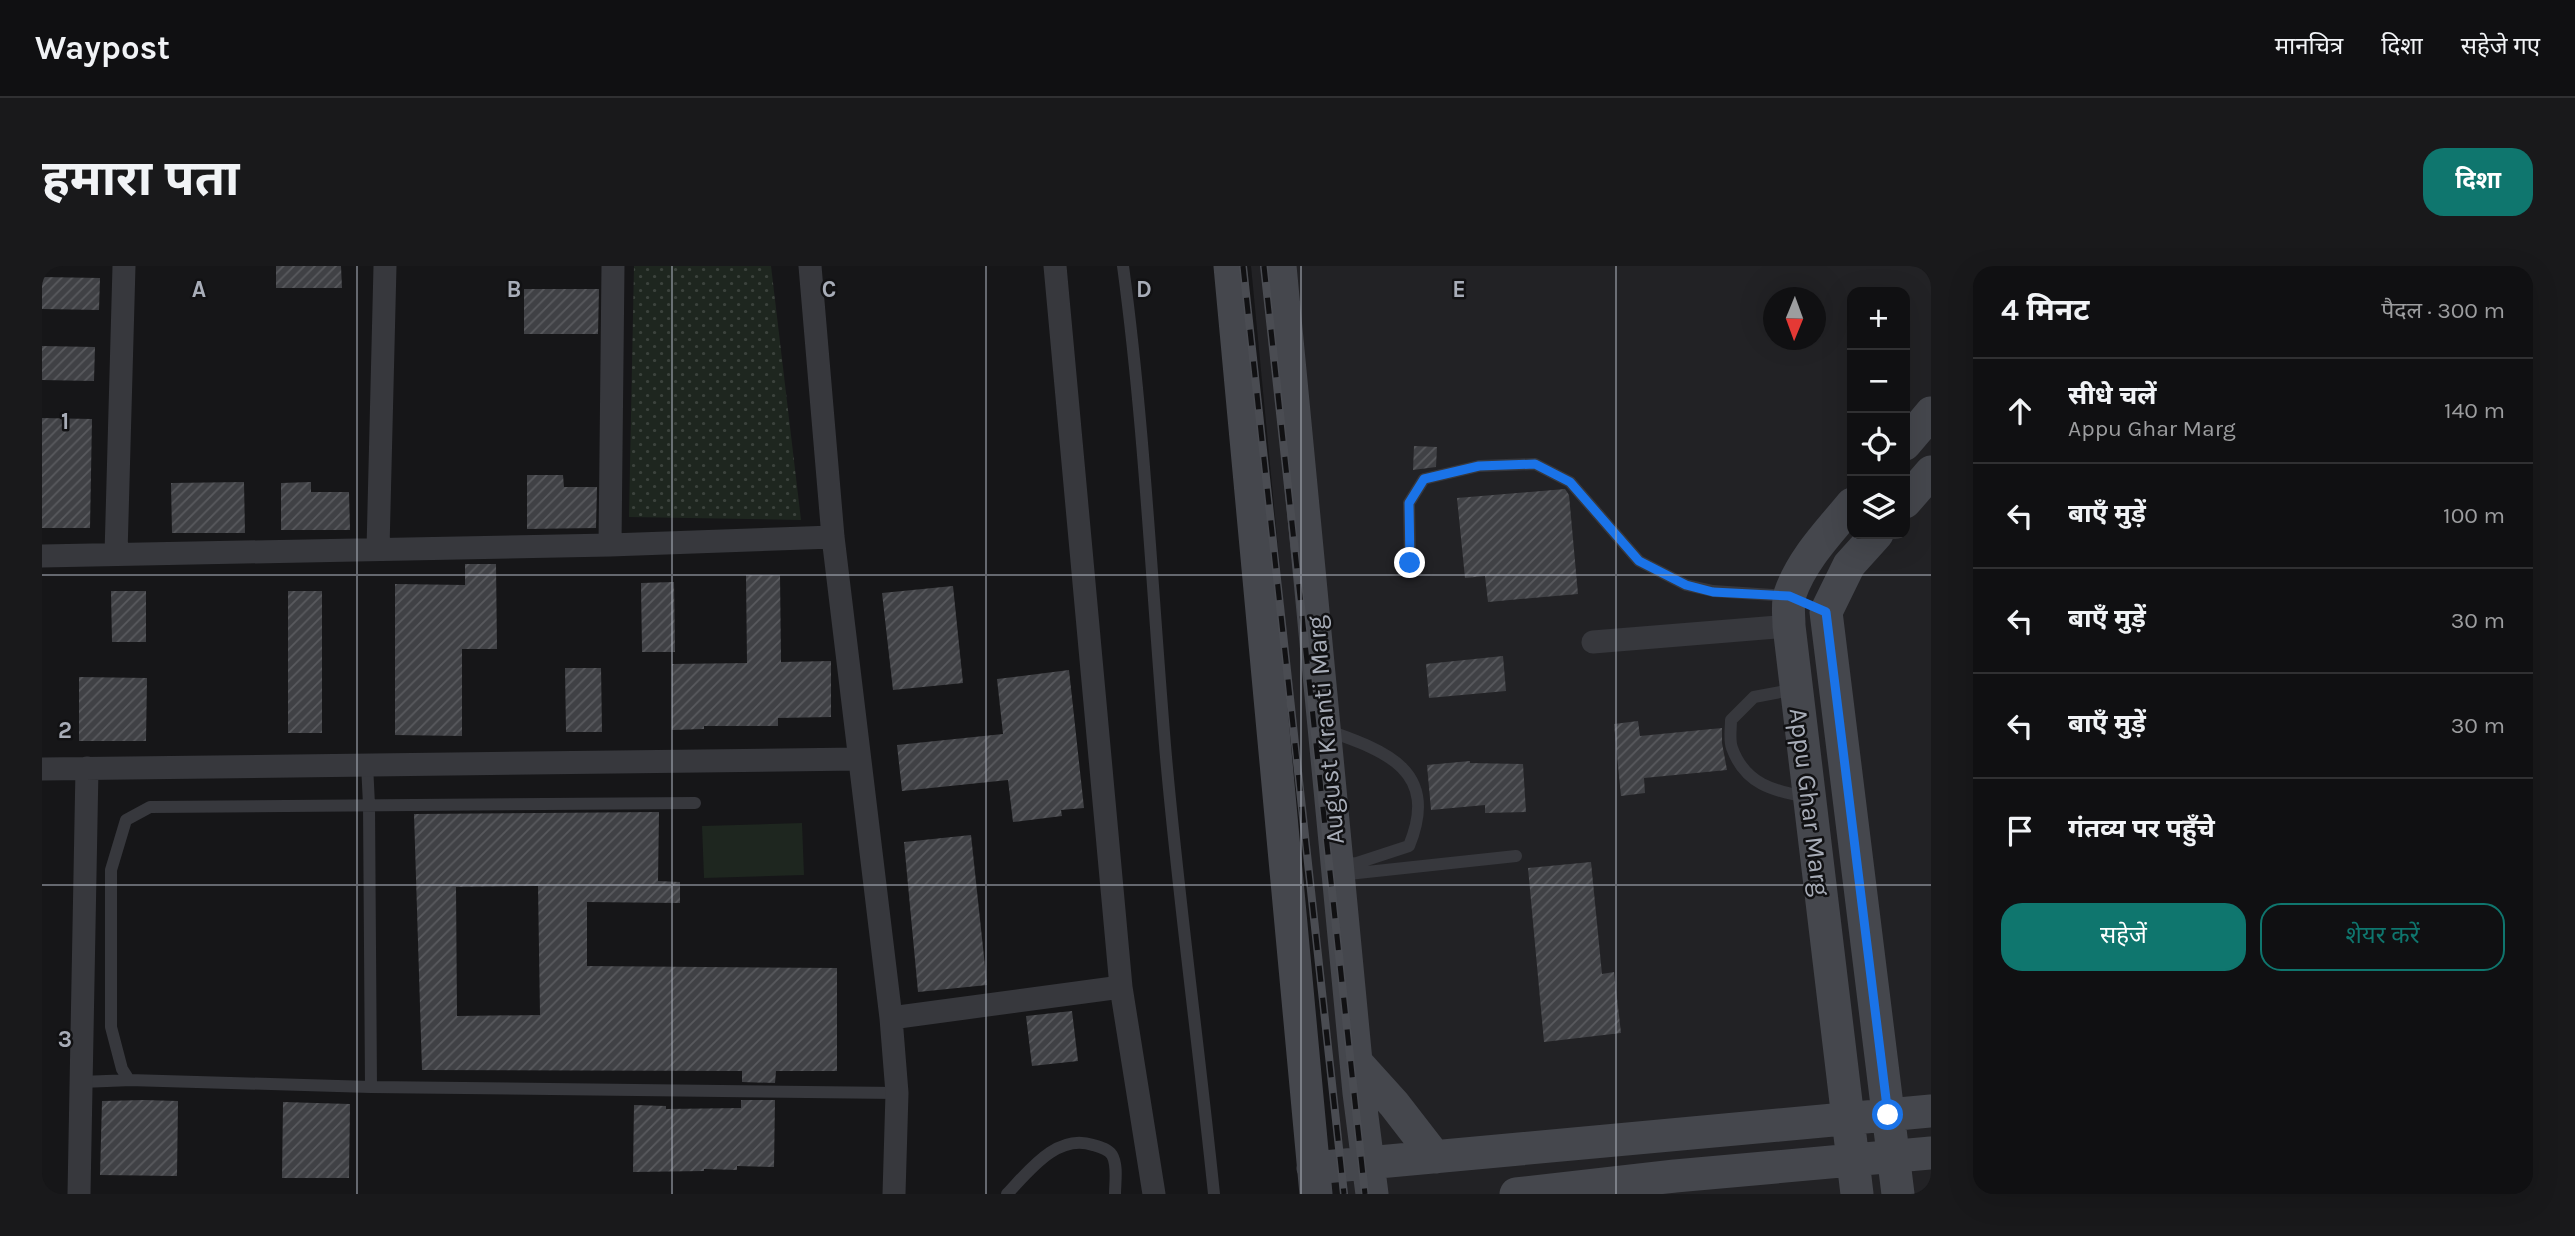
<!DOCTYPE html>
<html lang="hi">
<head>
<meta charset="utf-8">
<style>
  :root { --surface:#101012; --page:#19191b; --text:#f1f3f6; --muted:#9c9d9f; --line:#303032; --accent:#0f766e }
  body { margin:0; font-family:Karla,"Noto Sans Devanagari",sans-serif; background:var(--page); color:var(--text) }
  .controls { position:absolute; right:21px; top:21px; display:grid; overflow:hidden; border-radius:14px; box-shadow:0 7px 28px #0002 }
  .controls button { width:63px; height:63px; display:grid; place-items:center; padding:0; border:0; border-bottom:2px solid var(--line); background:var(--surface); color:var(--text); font:35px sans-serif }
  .compass { position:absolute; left:1721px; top:21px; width:63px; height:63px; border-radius:50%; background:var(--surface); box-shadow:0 7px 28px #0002; rotate:181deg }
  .stop { position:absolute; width:21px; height:21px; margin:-16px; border:5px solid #1a73e8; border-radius:50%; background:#fff }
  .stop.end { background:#1a73e8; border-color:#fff; box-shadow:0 2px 7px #0008 }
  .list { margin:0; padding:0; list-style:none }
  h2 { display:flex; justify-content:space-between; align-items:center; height:91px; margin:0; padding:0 28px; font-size:30px }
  h2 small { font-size:23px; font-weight:400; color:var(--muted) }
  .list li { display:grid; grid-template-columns:46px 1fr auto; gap:21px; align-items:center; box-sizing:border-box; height:105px; padding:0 28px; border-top:2px solid var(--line) }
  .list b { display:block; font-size:26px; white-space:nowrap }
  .list p { margin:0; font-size:23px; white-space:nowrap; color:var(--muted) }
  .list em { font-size:23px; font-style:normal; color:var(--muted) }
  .actions { display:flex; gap:14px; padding:21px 28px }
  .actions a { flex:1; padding:16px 0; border:2px solid var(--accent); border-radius:21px; text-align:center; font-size:24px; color:var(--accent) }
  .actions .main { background:var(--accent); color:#fff }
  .icon { flex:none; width:38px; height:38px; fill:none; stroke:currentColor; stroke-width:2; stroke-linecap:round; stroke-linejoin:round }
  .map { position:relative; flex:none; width:1889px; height:928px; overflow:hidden; border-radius:21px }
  header { display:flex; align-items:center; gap:42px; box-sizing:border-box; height:98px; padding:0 35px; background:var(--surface); border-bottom:2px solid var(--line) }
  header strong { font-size:33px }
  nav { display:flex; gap:38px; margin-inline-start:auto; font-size:24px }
  .intro { display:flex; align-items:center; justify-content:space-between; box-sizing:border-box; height:168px; padding:0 42px }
  h1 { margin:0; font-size:49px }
  .button { padding:18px 32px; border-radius:21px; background:var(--accent); color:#fff; font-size:24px; font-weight:700 }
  main { display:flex; gap:42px; padding:0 42px }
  aside { flex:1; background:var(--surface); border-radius:21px; box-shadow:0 7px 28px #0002 }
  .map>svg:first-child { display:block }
  .built { fill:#222225; fill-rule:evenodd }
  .grass { fill:#1e261f }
  .park { fill:url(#park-dots) }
  .building { fill:url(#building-hatch); fill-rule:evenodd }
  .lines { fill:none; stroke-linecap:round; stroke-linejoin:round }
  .lane { stroke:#37383d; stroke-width:12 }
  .street { stroke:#37383d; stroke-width:23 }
  .secondary { stroke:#45474d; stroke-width:33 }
  .rail-casing { stroke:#4a4c52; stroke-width:8 }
  .rail { stroke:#111113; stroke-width:5; stroke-dasharray:16; stroke-linecap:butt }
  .route { stroke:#1a73e8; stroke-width:9 }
  .grid { fill:none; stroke:#a8adb8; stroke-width:2; stroke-opacity:0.55 }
  .labels { text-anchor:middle; stroke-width:5; stroke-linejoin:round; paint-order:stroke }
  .street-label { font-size:26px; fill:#a8adb8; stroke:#111113 }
  .grid-label { font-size:23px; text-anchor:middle; font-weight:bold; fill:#a8adb8; stroke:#111113; stroke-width:5; stroke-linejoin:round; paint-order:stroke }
</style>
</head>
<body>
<header>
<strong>Waypost</strong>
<nav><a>मानचित्र</a><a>दिशा</a><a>सहेजे गए</a></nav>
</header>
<div class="intro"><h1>हमारा पता</h1><a class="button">दिशा</a></div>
<main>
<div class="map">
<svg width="1889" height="928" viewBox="0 0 1889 928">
  <defs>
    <pattern id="park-dots" width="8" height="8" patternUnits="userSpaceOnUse" patternTransform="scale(1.75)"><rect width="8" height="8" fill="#1e261f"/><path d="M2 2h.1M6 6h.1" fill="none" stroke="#3c433d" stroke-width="1.8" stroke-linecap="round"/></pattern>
    <pattern id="building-hatch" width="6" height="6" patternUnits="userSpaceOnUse" patternTransform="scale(1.75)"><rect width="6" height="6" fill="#404145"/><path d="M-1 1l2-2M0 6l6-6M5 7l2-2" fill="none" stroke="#595a5e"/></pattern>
  </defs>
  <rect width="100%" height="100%" fill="#161618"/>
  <!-- built -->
  <path class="built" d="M 1209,0 L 1889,0 L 1889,928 L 1298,928 ZM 1810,26 L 1863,26 L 1863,268 L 1810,268 ZM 1731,32 L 1773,32 L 1773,74 L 1731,74 Z"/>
  <!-- grass -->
  <path class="grass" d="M 760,557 L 762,609 L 662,612 L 660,560 Z"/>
  <!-- park -->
  <path class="park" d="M 592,0 L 729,0 L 759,254 L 587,251 Z"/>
  <!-- building -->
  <path class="building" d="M 234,0 L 299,0 L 300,22 L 234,22 Z
    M 0,11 L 58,12 L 57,44 L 0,43 Z
    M 482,23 L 557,23 L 556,68 L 482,68 Z
    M 0,80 L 53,81 L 52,115 L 0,114 Z
    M 0,152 L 50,153 L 48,262 L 0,262 Z
    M 1372,180 L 1395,181 L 1394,201 L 1371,204 Z
    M 485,209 L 521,209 L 522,221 L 555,221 L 554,262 L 485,263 Z
    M 202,216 L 203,267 L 130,267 L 129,217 Z
    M 269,216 L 269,226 L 307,226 L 308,264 L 239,264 L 239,217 Z
    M 1523,223 L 1527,229 L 1536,328 L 1446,336 L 1443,310 L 1423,312 L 1415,232 Z
    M 423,298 L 454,298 L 455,383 L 420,383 L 420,470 L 353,469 L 353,318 L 423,319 Z
    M 704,309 L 738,309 L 739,396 L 789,395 L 789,451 L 736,452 L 736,460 L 662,460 L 662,463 L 630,464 L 630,398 L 705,397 Z
    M 632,316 L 633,386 L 600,386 L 599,317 Z
    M 911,320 L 921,417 L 851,424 L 840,327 Z
    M 69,325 L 104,325 L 104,376 L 70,376 Z
    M 246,325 L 280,325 L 280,467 L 246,467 Z
    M 1461,390 L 1464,425 L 1387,432 L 1384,398 Z
    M 523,402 L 559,402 L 560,466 L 524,466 Z
    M 1027,404 L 1042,542 L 1019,544 L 1020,550 L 971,556 L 966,514 L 860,525 L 855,479 L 961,468 L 955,413 Z
    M 37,411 L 105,412 L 104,475 L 37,475 Z
    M 1596,455 L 1598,470 L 1680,462 L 1680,477 L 1685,504 L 1602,512 L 1603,527 L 1579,530 L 1572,458 Z
    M 1428,495 L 1428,497 L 1481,498 L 1484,546 L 1443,547 L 1443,539 L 1389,544 L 1385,499 Z
    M 617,546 L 616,615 L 638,616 L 638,637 L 545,636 L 545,700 L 795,702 L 795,805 L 734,805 L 733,817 L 700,816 L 700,805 L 380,804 L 372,548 ZM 496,620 L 498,749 L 415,750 L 414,621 Z
    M 929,569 L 945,719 L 876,726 L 862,576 Z
    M 1549,596 L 1560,708 L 1572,706 L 1579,767 L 1502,776 L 1486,602 Z
    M 1030,745 L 1036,795 L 990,800 L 984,750 Z
    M 102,834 L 136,835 L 135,910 L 58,909 L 60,835 Z
    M 699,834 L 733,834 L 732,901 L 695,900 L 695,904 L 662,903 L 662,905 L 591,906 L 592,839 L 624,840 L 624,843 L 699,842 Z
    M 241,836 L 308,838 L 307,912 L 240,912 Z"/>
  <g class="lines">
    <!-- lane -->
    <path class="lane" d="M 1081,0 C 1103,163 1110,327 1124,491 C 1137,637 1157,782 1172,928
      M 1368,297 L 1367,237 L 1382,213 L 1437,200 L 1493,198 L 1528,216 L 1597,295 L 1644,319 L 1671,325 L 1747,330
      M 1754,423 L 1712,431 L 1689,454 C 1689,463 1687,474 1690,482 C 1703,518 1731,525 1765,531
      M 1284,464 C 1345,485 1398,505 1367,580 L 1315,597 L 1296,599
      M 325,498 L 327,539 L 329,821
      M 653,537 L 108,541 L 84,554 L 69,604 L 69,761 L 80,803 L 87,814 L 329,821 L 855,827
      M 1297,609 L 1474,590
      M 39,816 L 90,814
      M 965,928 C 987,905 1015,867 1051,879 C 1058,881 1066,883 1070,889 C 1076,899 1073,917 1073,928"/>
    <!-- street -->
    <path class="street" d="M 768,0 L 791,271 L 849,752 L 855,827 L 852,928
      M 1013,0 L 1079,721 L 1112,928
      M 568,279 L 571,0
      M 336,283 L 343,0
      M 74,288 L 82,0
      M 0,290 L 568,279 L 791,271
      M 1551,376 L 1747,360
      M 0,503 L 817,493
      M 849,752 L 1079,721
      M 37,928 L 45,502"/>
    <!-- secondary -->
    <path class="secondary" d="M 1188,0 L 1274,928
      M 1238,0 L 1317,827 L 1330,928
      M 1863,178 L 1889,147
      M 1863,236 L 1889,206
      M 1810,238 C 1787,266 1760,293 1748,328 C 1745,337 1747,350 1747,360 L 1815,928
      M 1835,268 L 1807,299 L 1784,346 L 1856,928
      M 1314,796 L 1352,838 L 1393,891
      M 1271,902 L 1889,845
      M 1474,928 L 1633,910 L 1889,887"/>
    <defs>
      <path id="rail" d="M 1201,0 L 1302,928
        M 1222,0 L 1323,928"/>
    </defs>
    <!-- rail casing -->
    <use href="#rail" class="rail-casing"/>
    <!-- rail -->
    <use href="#rail" class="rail"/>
  </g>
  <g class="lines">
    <!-- route -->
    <path class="route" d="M 1368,297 L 1367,237 L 1382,213 L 1437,200 L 1493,198 L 1528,216 L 1597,295 L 1644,319 L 1671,326 L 1747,330 L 1784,346 L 1846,849"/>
  </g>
  <!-- grid -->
  <path class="grid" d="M 315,0 L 315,928M 630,0 L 630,928M 944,0 L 944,928M 1259,0 L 1259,928M 1574,0 L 1574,928M 0,309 L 1889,309M 0,619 L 1889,619"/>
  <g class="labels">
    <!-- street labels -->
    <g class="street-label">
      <text transform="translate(1283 464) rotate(-95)" y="9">August Kranti Marg</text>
      <text transform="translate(1768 536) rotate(83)" y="9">Appu Ghar Marg</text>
    </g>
  </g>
  <g class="grid-label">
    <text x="157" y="31">A</text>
    <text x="472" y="31">B</text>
    <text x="787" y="31">C</text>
    <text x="1102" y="31">D</text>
    <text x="1417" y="31">E</text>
    <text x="23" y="163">1</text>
    <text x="23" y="472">2</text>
    <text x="23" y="781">3</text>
  </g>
</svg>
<div class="controls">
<button>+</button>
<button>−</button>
<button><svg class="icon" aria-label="locate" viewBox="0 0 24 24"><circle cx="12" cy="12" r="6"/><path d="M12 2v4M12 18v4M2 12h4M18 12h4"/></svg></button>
<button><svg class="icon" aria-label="layers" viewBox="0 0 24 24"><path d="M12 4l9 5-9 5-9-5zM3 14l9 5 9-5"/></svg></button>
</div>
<svg class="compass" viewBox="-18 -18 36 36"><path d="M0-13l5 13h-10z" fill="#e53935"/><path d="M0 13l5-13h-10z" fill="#9c9d9f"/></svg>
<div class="stop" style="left:1846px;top:849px"></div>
<div class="stop end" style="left:1368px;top:297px"></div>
</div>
<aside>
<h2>4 मिनट<small>पैदल · 300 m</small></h2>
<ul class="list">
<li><svg class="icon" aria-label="ahead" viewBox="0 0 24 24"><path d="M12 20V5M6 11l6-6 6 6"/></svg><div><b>सीधे चलें</b><p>Appu Ghar Marg</p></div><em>140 m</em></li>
<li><svg class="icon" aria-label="left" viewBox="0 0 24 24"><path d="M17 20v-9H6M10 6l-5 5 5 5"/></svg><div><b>बाएँ मुड़ें</b></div><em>100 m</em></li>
<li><svg class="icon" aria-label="left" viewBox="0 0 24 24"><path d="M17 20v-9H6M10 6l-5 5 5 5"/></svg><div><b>बाएँ मुड़ें</b></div><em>30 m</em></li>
<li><svg class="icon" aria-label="left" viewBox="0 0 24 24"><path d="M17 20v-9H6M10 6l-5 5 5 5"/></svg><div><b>बाएँ मुड़ें</b></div><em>30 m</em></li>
<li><svg class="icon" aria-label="arrive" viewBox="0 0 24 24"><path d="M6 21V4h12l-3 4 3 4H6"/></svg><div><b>गंतव्य पर पहुँचे</b></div></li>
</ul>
<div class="actions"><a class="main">सहेजें</a><a>शेयर करें</a></div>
</aside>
</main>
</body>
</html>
